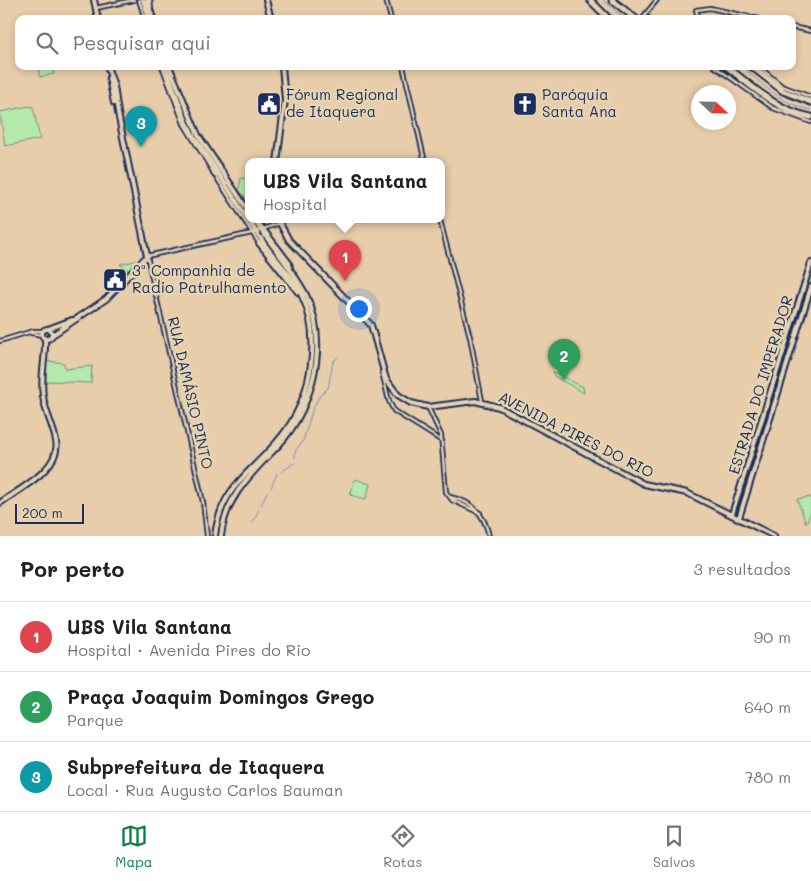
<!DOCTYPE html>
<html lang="pt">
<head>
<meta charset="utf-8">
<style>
  :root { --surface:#fff; --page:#f6f6f6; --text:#202124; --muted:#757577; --line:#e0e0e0; --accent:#0b8043 }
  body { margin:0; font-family:Mali,sans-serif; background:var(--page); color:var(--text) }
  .compass { position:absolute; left:691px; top:85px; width:45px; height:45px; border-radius:50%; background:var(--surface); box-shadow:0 2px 8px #0003; rotate:112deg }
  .scale { position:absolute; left:15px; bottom:12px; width:69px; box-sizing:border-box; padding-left:5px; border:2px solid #1b2f5e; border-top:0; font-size:14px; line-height:18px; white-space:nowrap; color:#1b2f5e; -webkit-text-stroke:4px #e6d3b1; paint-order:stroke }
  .you { position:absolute; left:358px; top:308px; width:18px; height:18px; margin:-12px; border:4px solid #fff; border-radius:50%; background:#1a73e8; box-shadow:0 0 0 8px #1a73e833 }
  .badge { display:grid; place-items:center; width:32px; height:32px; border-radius:50%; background:var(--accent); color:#fff; font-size:16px; font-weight:700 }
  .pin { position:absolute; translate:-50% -41px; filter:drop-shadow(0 1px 2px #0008) }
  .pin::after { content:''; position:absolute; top:26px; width:18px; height:15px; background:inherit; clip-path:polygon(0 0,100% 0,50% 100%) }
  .popup { position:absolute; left:245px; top:158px; width:200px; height:65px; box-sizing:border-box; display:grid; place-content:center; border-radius:10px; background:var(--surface); filter:drop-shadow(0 1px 4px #0005); font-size:16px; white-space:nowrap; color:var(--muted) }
  .popup b { font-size:19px; color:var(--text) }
  .popup::after { content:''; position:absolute; left:50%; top:100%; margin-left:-10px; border:10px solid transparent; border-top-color:var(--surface) }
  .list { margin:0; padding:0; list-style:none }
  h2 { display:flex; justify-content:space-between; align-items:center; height:65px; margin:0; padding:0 20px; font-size:21px }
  h2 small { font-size:16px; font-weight:400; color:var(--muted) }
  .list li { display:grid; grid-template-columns:32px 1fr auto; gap:15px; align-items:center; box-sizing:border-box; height:70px; padding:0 20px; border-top:1px solid var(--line) }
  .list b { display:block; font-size:19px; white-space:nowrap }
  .list p { margin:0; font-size:16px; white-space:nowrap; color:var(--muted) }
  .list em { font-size:16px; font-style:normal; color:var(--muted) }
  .icon { flex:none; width:28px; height:28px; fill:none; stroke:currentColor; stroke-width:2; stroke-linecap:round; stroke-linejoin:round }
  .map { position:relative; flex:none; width:811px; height:536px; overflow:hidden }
  .search { position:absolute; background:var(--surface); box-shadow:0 2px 8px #0003; left:15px; right:15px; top:15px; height:55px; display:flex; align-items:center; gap:12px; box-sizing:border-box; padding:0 18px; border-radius:10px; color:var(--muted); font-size:19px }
  .sheet { height:275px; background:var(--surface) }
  nav { display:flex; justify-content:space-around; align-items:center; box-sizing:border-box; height:70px; border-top:1px solid var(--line); background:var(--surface); font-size:14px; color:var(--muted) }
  nav a { display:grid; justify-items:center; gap:2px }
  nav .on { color:var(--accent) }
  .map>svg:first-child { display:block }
  .green { fill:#b4e9ab; stroke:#688c84 }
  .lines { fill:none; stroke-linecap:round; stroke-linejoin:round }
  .stream { stroke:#7491ba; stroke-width:1 }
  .minor-casing { stroke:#1b2f5e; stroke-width:6 }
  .major-casing { stroke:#1b2f5e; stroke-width:8 }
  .highway-casing { stroke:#1b2f5e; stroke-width:9 }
  .minor { stroke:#e6d3b1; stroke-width:2.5 }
  .major { stroke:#e6d3b1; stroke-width:4 }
  .highway { stroke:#e6d3b1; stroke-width:5 }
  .labels { text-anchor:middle; stroke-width:5; stroke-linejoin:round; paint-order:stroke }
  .poi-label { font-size:15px; fill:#1b2f5e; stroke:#e6d3b1; text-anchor:start }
  .street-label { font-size:15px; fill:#1b2f5e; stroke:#e6d3b1 }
</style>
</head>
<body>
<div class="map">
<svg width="811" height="536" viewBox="0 0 811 536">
  <rect width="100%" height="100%" fill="#e8cdab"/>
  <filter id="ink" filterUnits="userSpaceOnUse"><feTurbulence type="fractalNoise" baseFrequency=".02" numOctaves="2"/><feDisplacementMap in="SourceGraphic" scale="10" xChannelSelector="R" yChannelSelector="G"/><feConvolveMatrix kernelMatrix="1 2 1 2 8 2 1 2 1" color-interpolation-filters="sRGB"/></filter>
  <g filter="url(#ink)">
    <!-- green -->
    <path class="green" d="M 38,66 L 52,66 L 54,74 L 40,77 Z
      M 29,106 L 33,107 L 40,139 L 5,146 L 0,112 Z
      M 241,178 L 249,179 L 249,202 L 239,190 Z
      M 141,260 L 130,271 L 120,264 Z
      M 811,269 L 811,281 L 741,505 L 737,504 Z
      M 46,361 L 64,363 L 65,369 L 92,366 L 91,383 L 45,381 Z
      M 553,372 L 583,387 L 584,393 L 554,376 Z
      M 355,479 L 370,484 L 366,499 L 350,495 Z
      M 811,497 L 811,512 L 806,523 L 797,499 Z"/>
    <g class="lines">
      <!-- stream -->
      <path class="stream" d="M 603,0 L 625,19
        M 742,66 C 763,86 782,104 811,110
        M 295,458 L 295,451 L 303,441 L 313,408 L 319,397 L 328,388 L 333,362 L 338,357
        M 281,472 L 294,463
        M 271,488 L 277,473
        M 261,505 L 267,492
        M 252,523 L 259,510"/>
      <defs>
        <path id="minor" d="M 139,0 L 145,19
          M 150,0 L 151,7
          M 386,0 L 391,19
          M 96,8 L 134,0
          M 650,19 L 644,16 L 657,0
          M 699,19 L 696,10 L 710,8 L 759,19
          M 792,27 L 811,31
          M 162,66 L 184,124 L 212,170
          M 403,66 L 425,162
          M 714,66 L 773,108 L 811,122
          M 758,66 L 782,86 L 811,97
          M 215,175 L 259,243
          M 440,220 L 470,337 L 482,401
          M 31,333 L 42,335
          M 0,341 L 33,331 L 43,331
          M 382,372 L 389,401 L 394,411 L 442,441
          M 428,407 L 441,435 L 446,492 L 452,500 L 480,513
          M 450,497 C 474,502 484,514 489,536
          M 207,536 L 203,502 L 147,256 L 252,233 L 280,223"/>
        <path id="major" d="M 94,0 L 98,19
          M 143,0 L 149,19
          M 147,0 L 153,19
          M 266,0 L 271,19
          M 165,66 L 186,121 L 194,137 C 217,170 238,205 261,239 C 273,258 291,273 301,294 C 323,337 311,400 281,437 C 252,473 221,485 215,536
          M 169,66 L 198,135 L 249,212
          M 109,78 L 114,103
          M 277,162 L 285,100 L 282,66
          M 210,163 L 215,175
          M 278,220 L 289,240 L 371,325 L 386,379 L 398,395 L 411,403 L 428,407 L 475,401 L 499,407 L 644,484 L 687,493 L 774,536
          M 259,224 L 289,263 L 290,268
          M 259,243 L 298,292
          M 48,329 L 72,320
          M42 334a5 5 0 1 1 10 0a5 5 0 1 1-10 0Z
          M 51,336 L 106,299 L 147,256 L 118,113 L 114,86 L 107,66
          M 0,503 C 18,490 62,468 56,441 C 53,425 45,412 43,396 C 40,377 46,358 45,339
          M 732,514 L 811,263
          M 739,518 L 811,287
          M 221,536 C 225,500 247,478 271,453 C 311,415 331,347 306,295 C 292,268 271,245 254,220"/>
        <path id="highway" d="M 590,0 L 609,19
          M 612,0 L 636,19
          M 726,66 C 753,87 776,110 811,117
          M 751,66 L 783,91 L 811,102"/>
      </defs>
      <!-- minor casing -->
      <use href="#minor" class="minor-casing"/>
      <!-- major casing -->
      <use href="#major" class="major-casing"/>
      <!-- highway casing -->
      <use href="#highway" class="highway-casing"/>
      <!-- minor -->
      <use href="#minor" class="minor"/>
      <!-- major -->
      <use href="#major" class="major"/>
      <!-- highway -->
      <use href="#highway" class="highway"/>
    </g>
  </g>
  <!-- icons -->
  <defs>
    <symbol id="civic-square" viewBox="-11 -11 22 22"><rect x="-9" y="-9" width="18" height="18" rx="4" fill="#1b2f5e" stroke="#e6d3b1"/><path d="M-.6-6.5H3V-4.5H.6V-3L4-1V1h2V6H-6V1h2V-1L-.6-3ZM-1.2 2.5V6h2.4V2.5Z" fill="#fff"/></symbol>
    <symbol id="church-square" viewBox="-11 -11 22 22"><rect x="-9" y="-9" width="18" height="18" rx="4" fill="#1b2f5e" stroke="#e6d3b1"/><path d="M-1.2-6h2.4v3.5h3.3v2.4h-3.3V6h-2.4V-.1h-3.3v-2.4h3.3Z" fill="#fff"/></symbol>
  </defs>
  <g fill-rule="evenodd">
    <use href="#civic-square" x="255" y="90" width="28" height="28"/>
    <use href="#church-square" x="511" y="90" width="28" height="28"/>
    <use href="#civic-square" x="101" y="266" width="28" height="28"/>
  </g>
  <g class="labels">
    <!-- poi labels -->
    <g class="poi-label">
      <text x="286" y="100">Fórum Regional<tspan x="286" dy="17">de Itaquera</tspan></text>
      <text x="542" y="100">Paróquia<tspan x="542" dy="17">Santa Ana</tspan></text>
      <text x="132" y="276">3ª Companhia de<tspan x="132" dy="17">Radio Patrulhamento</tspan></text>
    </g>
    <!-- street labels -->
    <g class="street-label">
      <text transform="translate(761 385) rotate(-73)" y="5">ESTRADA DO IMPERADOR</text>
      <text transform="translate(190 393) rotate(77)" y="5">RUA DAMÁSIO PINTO</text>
      <text transform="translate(576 435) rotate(27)" y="5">AVENIDA PIRES DO RIO</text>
    </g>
  </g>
</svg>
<svg class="compass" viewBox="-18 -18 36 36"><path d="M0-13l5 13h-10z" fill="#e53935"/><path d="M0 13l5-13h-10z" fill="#757577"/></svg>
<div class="scale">200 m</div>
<div class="you"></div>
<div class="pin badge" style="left:345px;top:281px;background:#e0444e">1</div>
<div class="popup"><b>UBS Vila Santana</b>Hospital</div>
<div class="pin badge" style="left:564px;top:380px;background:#2e9e5b">2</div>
<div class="pin badge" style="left:141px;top:147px;background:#0f9aa8">3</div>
<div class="search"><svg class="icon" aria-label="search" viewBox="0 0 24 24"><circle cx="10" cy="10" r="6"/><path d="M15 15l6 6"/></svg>Pesquisar aqui</div>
</div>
<section class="sheet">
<h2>Por perto<small>3 resultados</small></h2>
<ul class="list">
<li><span class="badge" style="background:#e0444e">1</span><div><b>UBS Vila Santana</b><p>Hospital · Avenida Pires do Rio</p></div><em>90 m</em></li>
<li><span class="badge" style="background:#2e9e5b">2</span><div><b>Praça Joaquim Domingos Grego</b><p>Parque</p></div><em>640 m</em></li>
<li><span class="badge" style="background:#0f9aa8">3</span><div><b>Subprefeitura de Itaquera</b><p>Local · Rua Augusto Carlos Bauman</p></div><em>780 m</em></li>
</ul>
</section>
<nav>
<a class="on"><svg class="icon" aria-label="map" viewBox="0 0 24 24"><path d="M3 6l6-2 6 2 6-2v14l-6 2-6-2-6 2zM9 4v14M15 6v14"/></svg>Mapa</a>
<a><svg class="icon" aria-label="directions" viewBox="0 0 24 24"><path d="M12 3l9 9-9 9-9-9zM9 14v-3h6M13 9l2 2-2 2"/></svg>Rotas</a>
<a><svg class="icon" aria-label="saved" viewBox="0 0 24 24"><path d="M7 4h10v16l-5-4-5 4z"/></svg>Salvos</a>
</nav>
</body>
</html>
